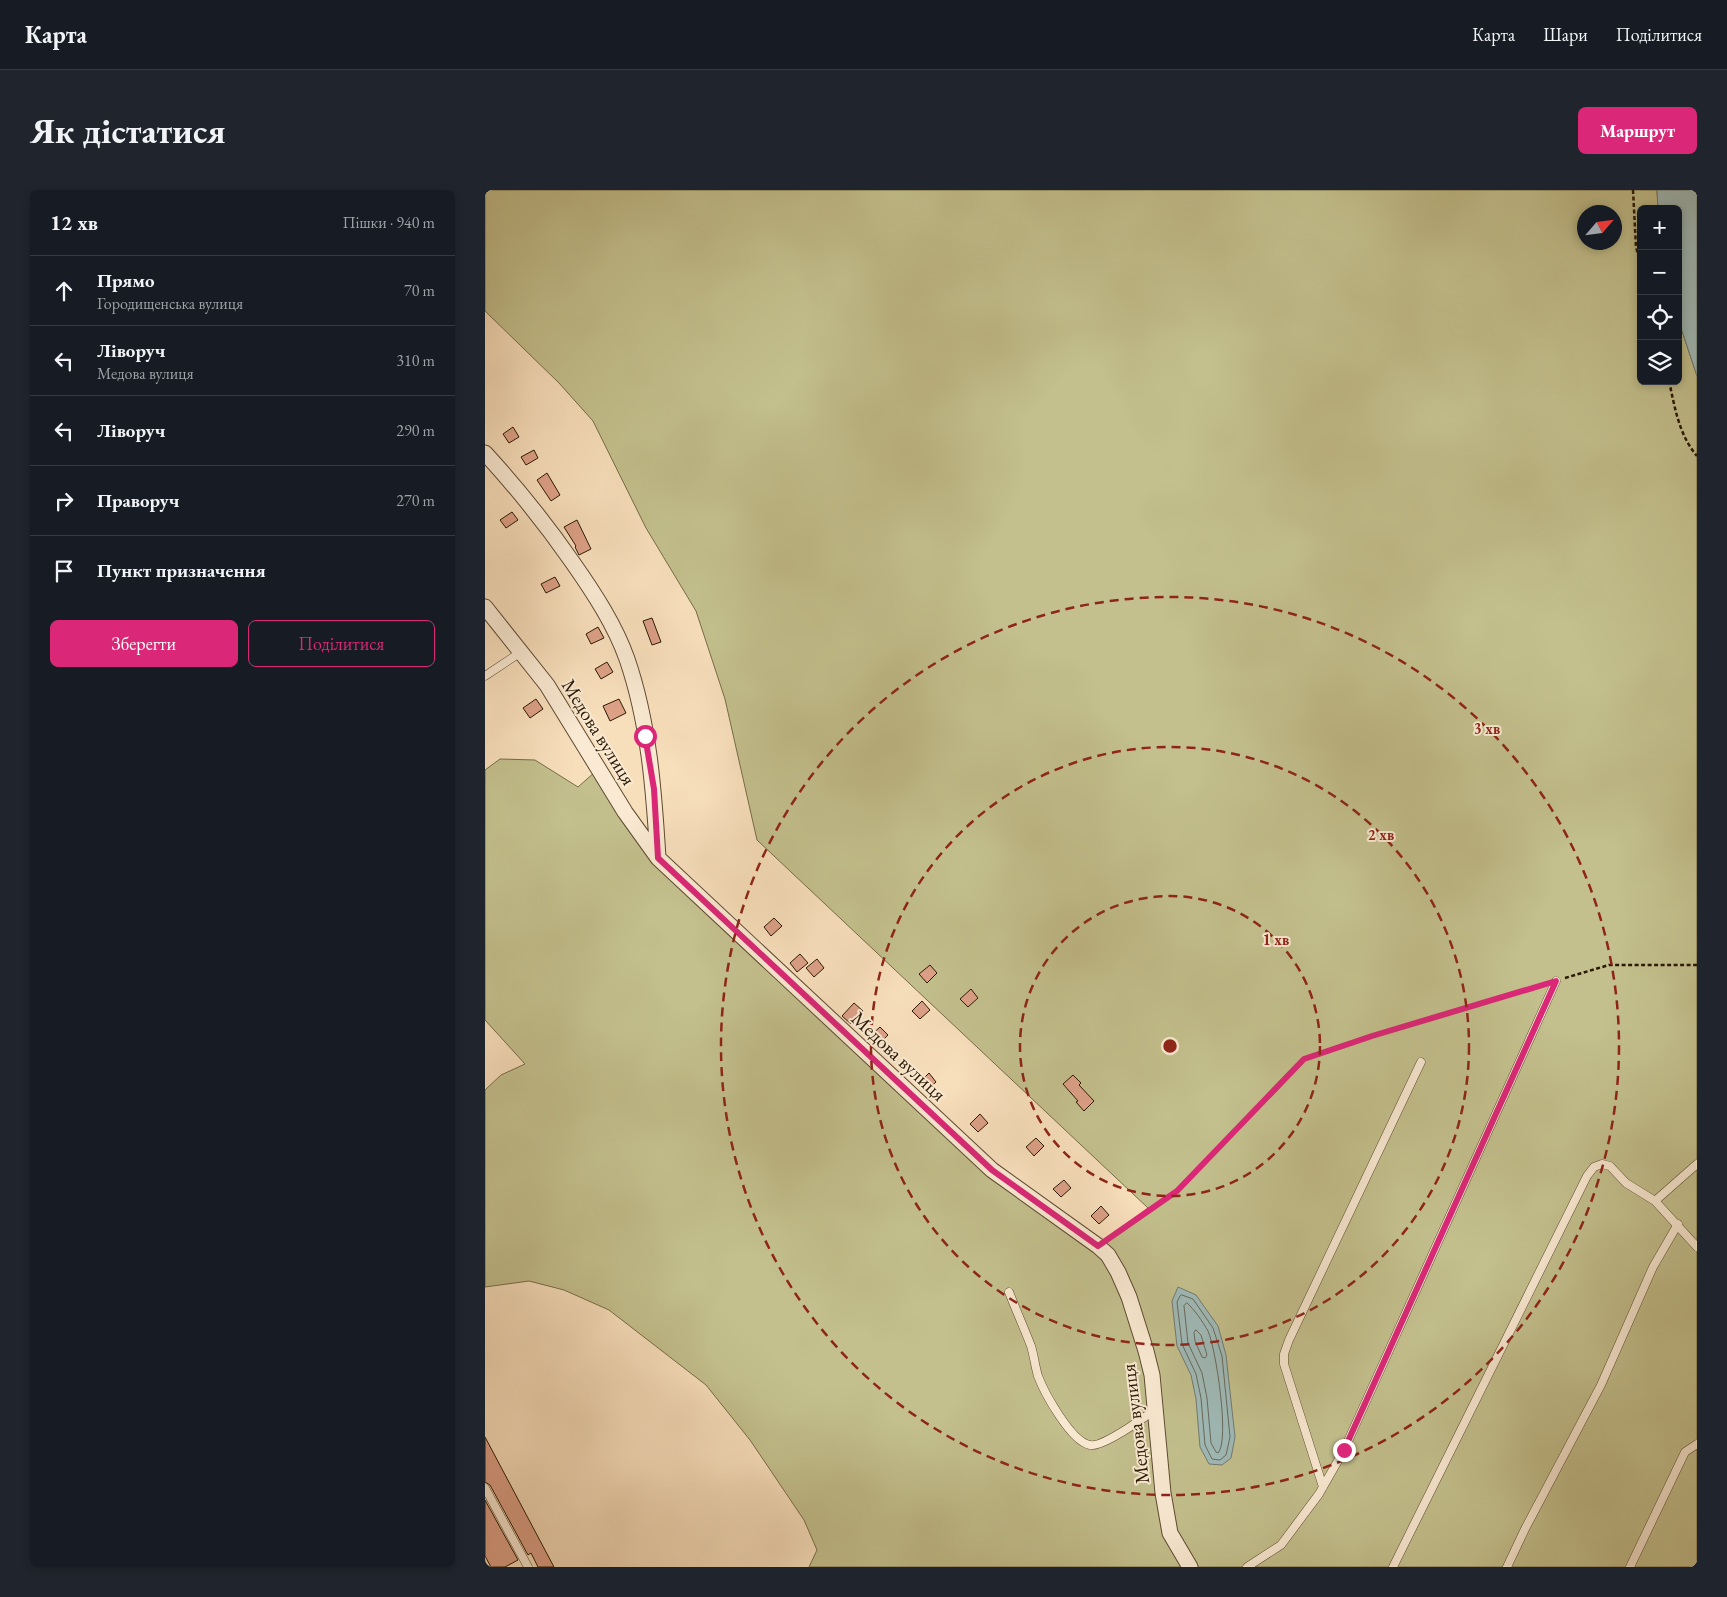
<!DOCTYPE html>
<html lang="uk">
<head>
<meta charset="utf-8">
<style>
  :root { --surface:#171b24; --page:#20242c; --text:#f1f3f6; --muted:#9ea1a6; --line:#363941; --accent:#db2777 }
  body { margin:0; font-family:"EB Garamond",serif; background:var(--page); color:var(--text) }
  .controls { position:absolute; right:15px; top:15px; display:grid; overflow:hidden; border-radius:8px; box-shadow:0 2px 8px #0003 }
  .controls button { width:45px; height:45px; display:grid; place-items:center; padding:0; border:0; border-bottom:1px solid var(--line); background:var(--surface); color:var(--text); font:25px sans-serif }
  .compass { position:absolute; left:1092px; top:15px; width:45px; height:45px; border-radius:50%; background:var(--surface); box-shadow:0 2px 8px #0003; rotate:62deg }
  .stop { position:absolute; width:15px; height:15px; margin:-11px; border:4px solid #db2777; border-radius:50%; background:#fff }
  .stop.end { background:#db2777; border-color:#fff; box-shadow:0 1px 5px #0008 }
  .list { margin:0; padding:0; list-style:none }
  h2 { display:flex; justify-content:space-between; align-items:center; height:65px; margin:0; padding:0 20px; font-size:21px }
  h2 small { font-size:16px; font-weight:400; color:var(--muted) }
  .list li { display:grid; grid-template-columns:32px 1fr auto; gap:15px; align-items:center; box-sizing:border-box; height:70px; padding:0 20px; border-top:1px solid var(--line) }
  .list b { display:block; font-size:19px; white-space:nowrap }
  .list p { margin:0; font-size:16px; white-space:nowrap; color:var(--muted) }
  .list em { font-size:16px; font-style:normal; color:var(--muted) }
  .actions { display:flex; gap:10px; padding:15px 20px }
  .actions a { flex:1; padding:11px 0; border:1px solid var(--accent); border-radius:8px; text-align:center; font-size:18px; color:var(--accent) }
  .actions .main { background:var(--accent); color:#fff }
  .icon { flex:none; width:28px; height:28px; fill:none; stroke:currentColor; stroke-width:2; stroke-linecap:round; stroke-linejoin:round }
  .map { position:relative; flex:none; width:1212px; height:1377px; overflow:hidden; border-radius:8px }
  header { display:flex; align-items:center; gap:30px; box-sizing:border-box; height:70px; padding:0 25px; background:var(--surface); border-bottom:1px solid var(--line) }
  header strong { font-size:24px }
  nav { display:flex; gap:28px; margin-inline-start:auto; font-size:18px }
  .intro { display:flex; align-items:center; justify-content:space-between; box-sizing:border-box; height:120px; padding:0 30px }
  h1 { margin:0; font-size:35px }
  .button { padding:12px 22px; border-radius:8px; background:var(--accent); color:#fff; font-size:18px; font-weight:700 }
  main { display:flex; gap:30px; padding:0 30px }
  aside { flex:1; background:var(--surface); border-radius:8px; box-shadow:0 2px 8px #0003 }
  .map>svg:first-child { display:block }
  .green { fill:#c3c08d; stroke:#776c48; fill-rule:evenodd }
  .water { fill:#a0bbb9; stroke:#717a70 }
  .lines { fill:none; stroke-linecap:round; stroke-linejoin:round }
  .shore { stroke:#666a5e; stroke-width:1 }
  .building { fill:#dda188; stroke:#2b1903 }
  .lane-casing { stroke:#5e4a31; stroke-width:9 }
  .street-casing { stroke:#5e4a31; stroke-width:17 }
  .path { stroke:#2b1903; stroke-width:2.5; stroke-dasharray:4 2.5; stroke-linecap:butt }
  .lane { stroke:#faead3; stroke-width:8 }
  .street { stroke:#faead3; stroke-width:15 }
  .route { stroke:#db2777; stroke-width:6 }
  .ring { fill:none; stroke:#8f2418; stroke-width:2.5; stroke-dasharray:9 6 }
  .labels { text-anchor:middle; stroke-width:4; stroke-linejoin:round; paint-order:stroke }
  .street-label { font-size:20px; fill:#2b1903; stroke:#faead3 }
  .centre { fill:#8f2418; stroke:#faead3; stroke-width:2.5 }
  .ring-label { font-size:15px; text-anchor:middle; font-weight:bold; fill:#8f2418; stroke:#faead3; stroke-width:4; stroke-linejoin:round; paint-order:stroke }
</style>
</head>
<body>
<header>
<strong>Карта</strong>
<nav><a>Карта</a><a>Шари</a><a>Поділитися</a></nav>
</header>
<div class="intro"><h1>Як дістатися</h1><a class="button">Маршрут</a></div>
<main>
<aside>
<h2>12 хв<small>Пішки · 940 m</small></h2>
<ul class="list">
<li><svg class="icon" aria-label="ahead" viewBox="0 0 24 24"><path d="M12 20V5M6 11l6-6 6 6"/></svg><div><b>Прямо</b><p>Городищенська вулиця</p></div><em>70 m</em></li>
<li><svg class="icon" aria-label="left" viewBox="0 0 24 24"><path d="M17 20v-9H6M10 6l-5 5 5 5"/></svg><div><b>Ліворуч</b><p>Медова вулиця</p></div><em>310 m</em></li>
<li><svg class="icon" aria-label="left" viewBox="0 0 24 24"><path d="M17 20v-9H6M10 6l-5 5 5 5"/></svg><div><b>Ліворуч</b></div><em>290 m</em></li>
<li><svg class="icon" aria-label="right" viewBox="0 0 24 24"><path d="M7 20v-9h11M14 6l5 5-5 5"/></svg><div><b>Праворуч</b></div><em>270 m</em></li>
<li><svg class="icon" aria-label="arrive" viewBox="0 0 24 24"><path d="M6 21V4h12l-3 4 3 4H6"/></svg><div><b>Пункт призначення</b></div></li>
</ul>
<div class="actions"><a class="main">Зберегти</a><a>Поділитися</a></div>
</aside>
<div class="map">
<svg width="1212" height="1377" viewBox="0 0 1212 1377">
  <rect width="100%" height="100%" fill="#f8dfbc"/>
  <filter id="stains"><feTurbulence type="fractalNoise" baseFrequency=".004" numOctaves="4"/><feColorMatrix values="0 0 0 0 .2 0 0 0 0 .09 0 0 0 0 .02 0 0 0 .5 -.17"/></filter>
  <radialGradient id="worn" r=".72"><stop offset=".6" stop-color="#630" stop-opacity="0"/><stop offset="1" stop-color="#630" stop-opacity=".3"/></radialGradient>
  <!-- green -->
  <path class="green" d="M 0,0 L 1172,0 L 1173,19 L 1156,19 L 1156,191 L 1193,191 L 1193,129 L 1212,186 L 1212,1377 L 324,1377 L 332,1360 L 319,1330 L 265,1250 L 221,1195 L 124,1120 L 79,1100 L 44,1091 L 0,1097 L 0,900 L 16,885 L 40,874 L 0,830 L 0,580 L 15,569 L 50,570 L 93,597 L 110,582 L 137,625 L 505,987 L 609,1059 L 663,1018 L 272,650 L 240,509 L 211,421 L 161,338 L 108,231 L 74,193 L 0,121 ZM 1100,22 L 1130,22 L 1130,52 L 1100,52 Z"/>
  <!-- water -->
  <path class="water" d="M 1172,0 L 1212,0 L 1212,186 L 1193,129 L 1193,19 L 1173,19 Z
    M 693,1097 L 711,1105 L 733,1136 L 741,1165 L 750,1247 L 746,1268 L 737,1275 L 724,1274 L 715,1257 L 711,1209 L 706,1185 L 692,1156 L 687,1111 Z"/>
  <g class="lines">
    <!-- shore -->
    <path class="shore" d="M 697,1105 L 708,1109 L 728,1138 L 737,1166 L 745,1247 L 741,1265 L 735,1270 L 727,1269 L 720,1255 L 716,1208 L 711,1184 L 697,1154 L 692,1112 L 695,1106 Z
      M 702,1113 C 709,1119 718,1132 723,1141 C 731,1159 745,1251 733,1263 L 731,1262 L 726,1253 L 722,1208 L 717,1183 L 703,1153 L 699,1116 Z
      M 711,1140 L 716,1145 L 722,1165 L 720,1168 L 717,1167 L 710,1151 L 709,1143 Z"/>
  </g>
  <!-- building -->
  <path class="building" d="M 28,237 L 34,247 L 24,253 L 18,244 Z
    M 49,260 L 53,268 L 41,275 L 36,267 Z
    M 62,283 L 75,305 L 66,311 L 52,290 Z
    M 27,322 L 33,330 L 21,338 L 15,330 Z
    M 92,330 L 106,359 L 94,365 L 90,357 L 91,356 L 79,337 Z
    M 70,387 L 75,396 L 61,403 L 56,394 Z
    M 167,428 L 176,452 L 167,455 L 158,431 Z
    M 113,437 L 119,448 L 106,454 L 101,444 Z
    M 122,472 L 128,482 L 116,489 L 110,479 Z
    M 51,509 L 58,519 L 45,528 L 38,518 Z
    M 134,509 L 141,523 L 125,531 L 118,516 Z
    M 289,728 L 297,736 L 286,746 L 279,737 Z
    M 315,764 L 323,773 L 312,782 L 305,773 Z
    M 332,769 L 339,778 L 329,787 L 321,778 Z
    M 445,775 L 452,783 L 442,793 L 434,784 Z
    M 486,799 L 493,808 L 483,817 L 475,809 Z
    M 437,811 L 445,820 L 435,829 L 427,821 Z
    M 369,813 L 378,821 L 366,834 L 357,826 Z
    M 395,837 L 403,845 L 393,855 L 385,846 Z
    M 444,883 L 451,892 L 441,901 L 434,893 Z
    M 588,885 L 596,893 L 594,895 L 609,911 L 599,921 L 591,912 L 593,911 L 578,894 Z
    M 495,924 L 503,933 L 493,942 L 485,934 Z
    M 551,948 L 559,956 L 549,966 L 541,957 Z
    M 579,990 L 586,998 L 576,1007 L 568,999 Z
    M 616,1016 L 624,1025 L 614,1034 L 606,1026 Z
    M 0,1247 L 69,1377 L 53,1377 L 46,1363 L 43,1365 L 5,1295 L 0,1292 Z
    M 0,1310 L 33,1370 L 20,1377 L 6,1377 L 0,1366 Z"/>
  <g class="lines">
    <defs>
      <path id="lane" d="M 0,486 L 36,462
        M 1170,1011 L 1212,974
        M 524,1102 C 531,1120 539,1138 546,1156 C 549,1166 550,1176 553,1186 C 559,1202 586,1252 605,1255 C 617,1258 660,1227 671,1219
        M 838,1297 L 799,1174 L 799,1164 L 804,1150 L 936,872
        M 0,1298 L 43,1377
        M 762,1377 L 796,1355 L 834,1304 L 859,1260 L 1071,791
        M 908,1377 L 1102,986 L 1109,977 L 1117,974 L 1125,976 L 1141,993 L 1170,1011 L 1212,1057
        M 1022,1377 L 1040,1339 L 1116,1195 L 1168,1077 L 1193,1034
        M 1145,1377 L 1200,1262 L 1212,1254"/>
      <path id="street" d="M 0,263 C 32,298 61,334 88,373 C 109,403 130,435 142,469 C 164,533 169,601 173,668
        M 0,417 L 62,495 L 140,622 L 173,668 L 507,980 L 613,1056 L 623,1065 L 633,1082 L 644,1107 L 661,1161 L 667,1185 L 678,1303 L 685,1343 L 705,1377"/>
    </defs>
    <!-- lane casing -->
    <use href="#lane" class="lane-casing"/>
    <!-- street casing -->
    <use href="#street" class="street-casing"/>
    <!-- path -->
    <path class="path" d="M 1148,0 L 1151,57 L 1156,76
      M 1184,191 C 1190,218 1194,245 1212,266
      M 1080,788 L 1124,775 L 1212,775
      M 624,1049 L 692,1001 L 819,869 L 887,846 L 1058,795"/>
    <!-- lane -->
    <use href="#lane" class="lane"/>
    <!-- street -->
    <use href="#street" class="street"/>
  </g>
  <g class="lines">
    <!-- route -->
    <path class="route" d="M 160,546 L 169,599 L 173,668 L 507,980 L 613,1056 L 692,1001 L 819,869 L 887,846 L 1071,791 L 859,1260"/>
  </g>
  <!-- distance rings -->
  <g class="ring">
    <circle cx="685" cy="856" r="150"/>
    <circle cx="685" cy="856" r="299"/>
    <circle cx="685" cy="856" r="449"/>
  </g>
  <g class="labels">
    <!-- street labels -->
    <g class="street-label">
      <text transform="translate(114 542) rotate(58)" y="7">Медова вулиця</text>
      <text transform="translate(414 866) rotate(43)" y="7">Медова вулиця</text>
      <text transform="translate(650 1234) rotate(-97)" y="7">Медова вулиця</text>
    </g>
  </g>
  <circle cx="685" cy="856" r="8" class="centre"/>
  <g class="ring-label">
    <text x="1002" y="544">3 хв</text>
    <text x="896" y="650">2 хв</text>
    <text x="791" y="755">1 хв</text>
  </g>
  <rect width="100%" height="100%" filter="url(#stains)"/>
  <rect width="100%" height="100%" fill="url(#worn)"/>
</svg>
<div class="controls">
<button>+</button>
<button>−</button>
<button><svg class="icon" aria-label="locate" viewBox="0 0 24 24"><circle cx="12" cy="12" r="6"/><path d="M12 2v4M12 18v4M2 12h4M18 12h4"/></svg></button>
<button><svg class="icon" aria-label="layers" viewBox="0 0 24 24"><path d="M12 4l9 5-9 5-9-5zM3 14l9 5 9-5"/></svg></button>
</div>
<svg class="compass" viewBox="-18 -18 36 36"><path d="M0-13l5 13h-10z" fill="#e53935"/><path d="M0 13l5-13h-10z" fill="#9ea1a6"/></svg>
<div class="stop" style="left:160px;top:546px"></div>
<div class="stop end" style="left:859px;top:1260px"></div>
</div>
</main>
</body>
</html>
